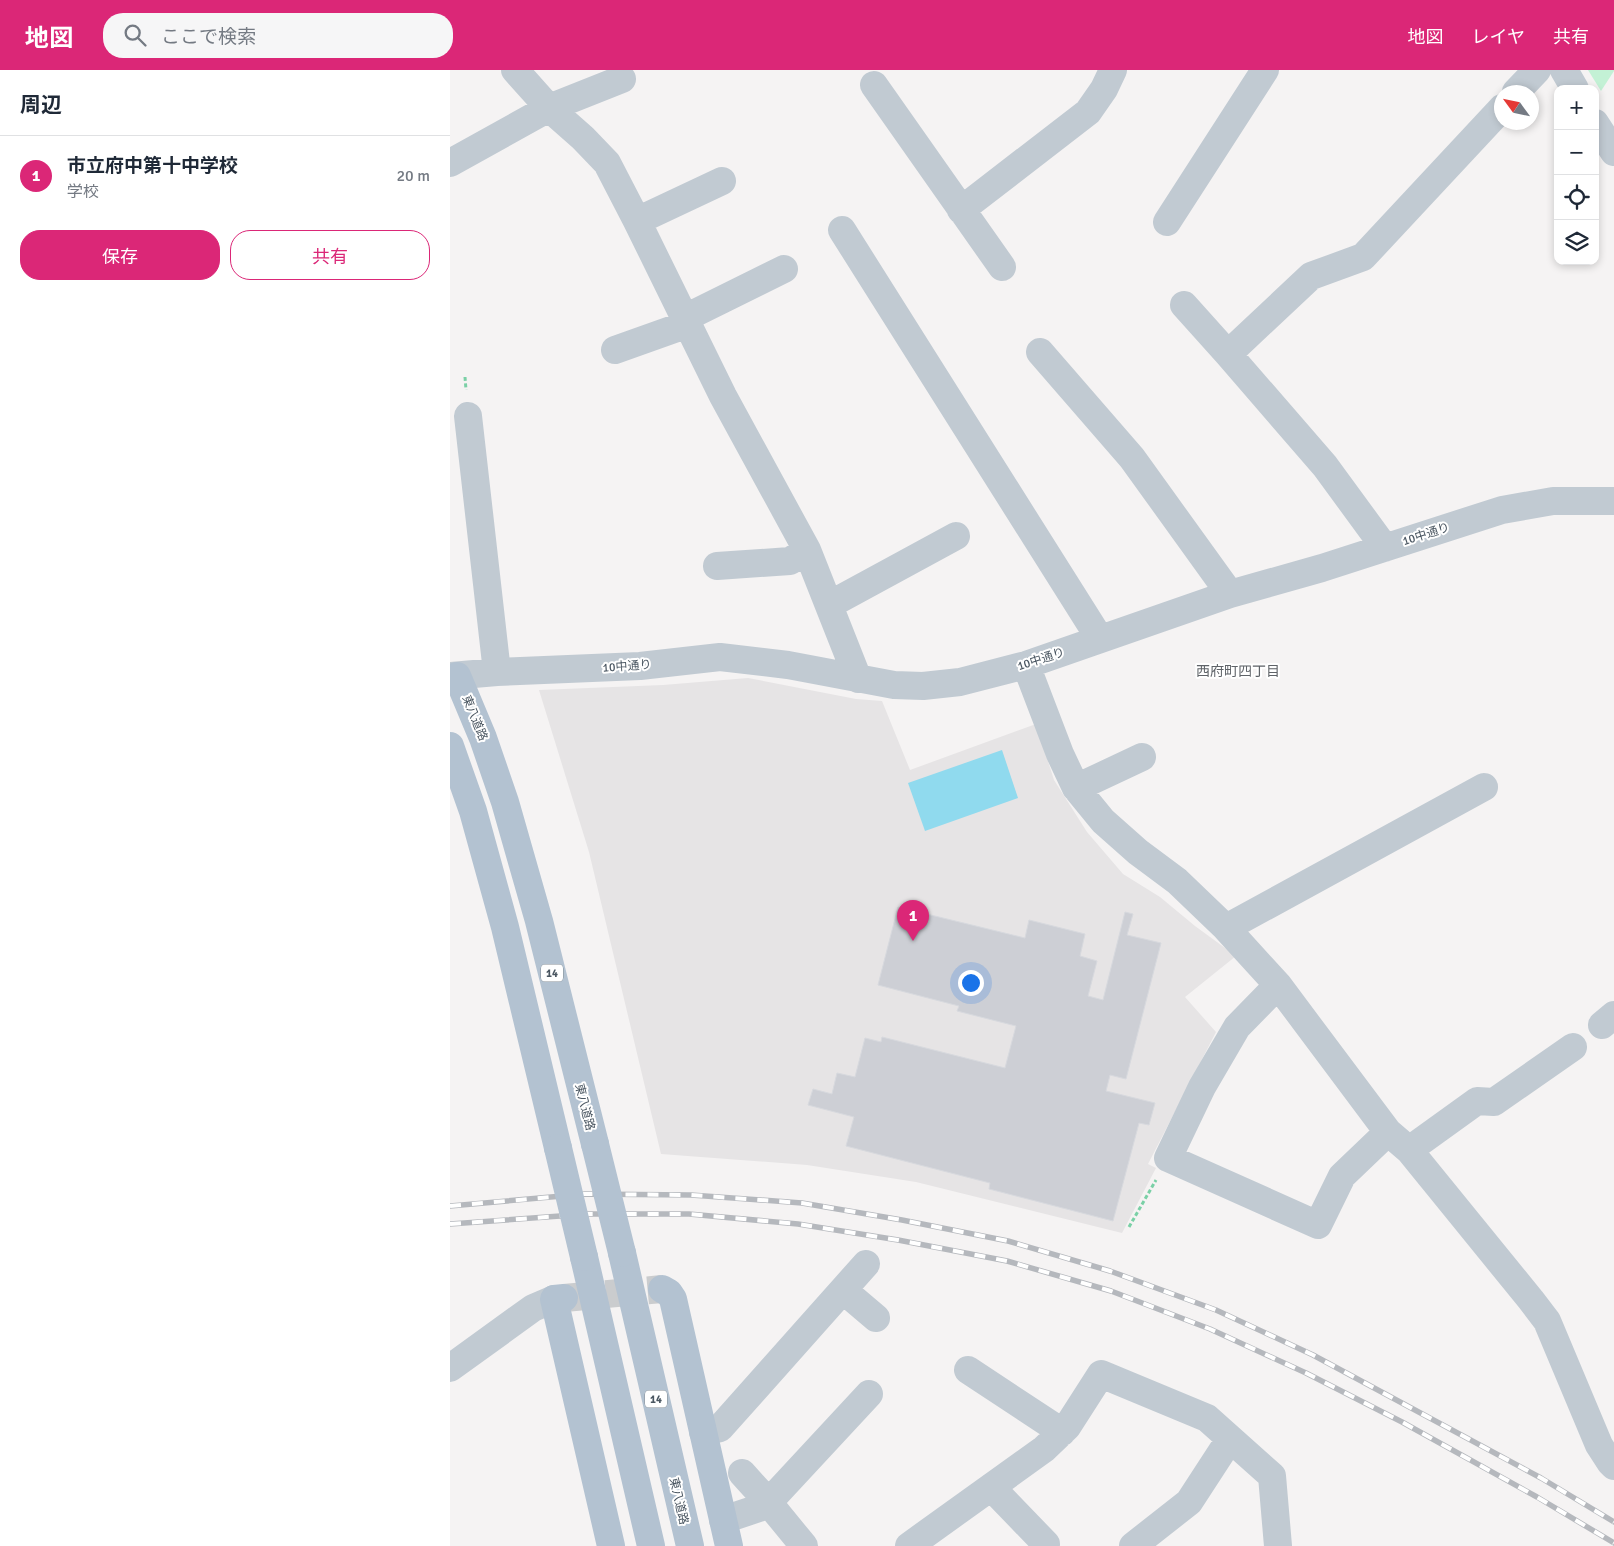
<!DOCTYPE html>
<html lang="ja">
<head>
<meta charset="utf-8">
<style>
  :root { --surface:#fff; --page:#f6f6f7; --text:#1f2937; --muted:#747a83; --line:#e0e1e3; --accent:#db2777 }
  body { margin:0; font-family:Signika,"Noto Sans JP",sans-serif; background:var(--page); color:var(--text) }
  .controls { position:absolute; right:15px; top:15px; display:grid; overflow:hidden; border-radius:10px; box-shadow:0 2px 8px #0003 }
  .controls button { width:45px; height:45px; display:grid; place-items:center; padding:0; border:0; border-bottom:1px solid var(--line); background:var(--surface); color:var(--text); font:25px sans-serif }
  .compass { position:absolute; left:1044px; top:15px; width:45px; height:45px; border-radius:50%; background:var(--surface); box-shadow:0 2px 8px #0003; rotate:303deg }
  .you { position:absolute; left:520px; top:912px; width:18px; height:18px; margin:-12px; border:4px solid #fff; border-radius:50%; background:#1a73e8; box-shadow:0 0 0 8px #1a73e833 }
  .badge { display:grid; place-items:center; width:32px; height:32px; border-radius:50%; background:var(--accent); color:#fff; font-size:16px; font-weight:700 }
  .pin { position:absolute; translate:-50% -41px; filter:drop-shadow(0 1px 2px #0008) }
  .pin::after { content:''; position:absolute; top:26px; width:18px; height:15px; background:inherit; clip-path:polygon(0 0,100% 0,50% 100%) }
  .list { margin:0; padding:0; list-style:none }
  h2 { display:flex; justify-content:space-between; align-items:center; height:65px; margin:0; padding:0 20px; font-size:21px }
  h2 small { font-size:16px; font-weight:400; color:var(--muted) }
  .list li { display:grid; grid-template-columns:32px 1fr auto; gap:15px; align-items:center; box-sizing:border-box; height:80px; padding:0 20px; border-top:1px solid var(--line) }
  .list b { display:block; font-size:19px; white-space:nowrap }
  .list p { margin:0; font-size:16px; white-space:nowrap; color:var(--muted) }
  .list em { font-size:16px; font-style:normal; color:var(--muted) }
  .actions { display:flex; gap:10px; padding:15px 20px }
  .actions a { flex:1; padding:11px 0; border:1px solid var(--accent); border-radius:20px; text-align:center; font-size:18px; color:var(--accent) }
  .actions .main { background:var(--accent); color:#fff }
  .icon { flex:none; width:28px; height:28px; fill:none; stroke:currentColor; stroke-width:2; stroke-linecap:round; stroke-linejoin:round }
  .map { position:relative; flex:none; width:1164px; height:1476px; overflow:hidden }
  header { display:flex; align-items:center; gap:30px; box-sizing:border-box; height:70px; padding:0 25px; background:var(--accent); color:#fff }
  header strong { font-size:24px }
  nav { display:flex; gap:28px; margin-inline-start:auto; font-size:18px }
  .search { width:350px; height:45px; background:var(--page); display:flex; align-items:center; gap:12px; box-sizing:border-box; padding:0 18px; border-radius:20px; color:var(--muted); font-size:19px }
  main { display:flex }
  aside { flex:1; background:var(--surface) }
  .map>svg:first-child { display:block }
  .education { fill:#e6e4e5 }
  .green { fill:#c3f1d5 }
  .water { fill:#90daee }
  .building { fill:#cdcfd5; stroke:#d7d9de }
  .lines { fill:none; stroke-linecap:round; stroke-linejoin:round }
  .major-tunnel { stroke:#caccce; stroke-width:28; stroke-dasharray:28 14; stroke-linecap:butt }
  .path { stroke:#7ad0a6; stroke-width:3; stroke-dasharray:4 2.5; stroke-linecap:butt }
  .minor { stroke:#c1cad2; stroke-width:28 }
  .major { stroke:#b3c2d1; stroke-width:28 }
  .rail-casing { stroke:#b5b8bd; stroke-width:5.5 }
  .rail { stroke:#fff; stroke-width:4; stroke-dasharray:11; stroke-linecap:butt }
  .major-bridge { stroke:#b3c2d1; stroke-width:28 }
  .labels { text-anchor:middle; stroke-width:4; stroke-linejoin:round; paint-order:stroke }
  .shield { fill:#fff; stroke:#808990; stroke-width:1 }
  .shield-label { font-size:11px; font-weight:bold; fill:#4a5661 }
  .street-label { font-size:12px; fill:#4a5661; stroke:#fff }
  .neighbourhood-label { font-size:14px; fill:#5f6368; stroke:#fff }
</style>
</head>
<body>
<header>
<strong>地図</strong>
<div class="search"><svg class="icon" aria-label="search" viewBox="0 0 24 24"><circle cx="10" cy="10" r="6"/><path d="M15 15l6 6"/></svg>ここで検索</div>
<nav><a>地図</a><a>レイヤ</a><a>共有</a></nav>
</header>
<main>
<aside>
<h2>周辺<small></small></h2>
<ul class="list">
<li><span class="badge">1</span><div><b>市立府中第十中学校</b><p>学校</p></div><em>20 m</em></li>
</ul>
<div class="actions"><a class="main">保存</a><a>共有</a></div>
</aside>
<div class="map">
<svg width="1164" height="1476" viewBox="0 0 1164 1476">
  <rect width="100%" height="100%" fill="#f5f3f3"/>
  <!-- education -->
  <path class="education" d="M 298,608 L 406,629 L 432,631 L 460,700 L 586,654 L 604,710 L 637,762 L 673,804 L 710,827 L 745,856 L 786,886 L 735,927 L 766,962 L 698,1094 L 706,1098 L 672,1163 L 466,1112 L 357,1095 L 211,1084 L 139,782 L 89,620 L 213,615 Z"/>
  <!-- green -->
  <path class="green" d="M 1138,0 L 1164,0 L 1164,1 L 1151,21 Z"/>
  <!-- water -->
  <path class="water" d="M 552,680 L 568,728 L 475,761 L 458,713 Z"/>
  <!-- building -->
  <path class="building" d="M 448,837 L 575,868 L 579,850 L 635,864 L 630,886 L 647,891 L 638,926 L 653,930 L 675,842 L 683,844 L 677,865 L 711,873 L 676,1009 L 660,1005 L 656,1021 L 705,1033 L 699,1055 L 689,1053 L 663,1151 L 539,1119 L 540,1113 L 396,1076 L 404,1047 L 358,1035 L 363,1019 L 382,1024 L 387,1003 L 405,1007 L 415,968 L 431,972 L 432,967 L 555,998 L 566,956 L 507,941 L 509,936 L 428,915 Z"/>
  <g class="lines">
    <!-- major-tunnel -->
    <path class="major-tunnel" d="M 114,1228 L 212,1219"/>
    <!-- path -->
    <path class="path" d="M 15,307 L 16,320
      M 679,1157 L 706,1110"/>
    <!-- minor -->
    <path class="minor" d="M 65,0 L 99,38 L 133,68 L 157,93 L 187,151 L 273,326 L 357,480 L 408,609
      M 1114,0 L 1125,19
      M 424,15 L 552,197
      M 1066,22 L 1087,0
      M 1145,53 L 1164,82
      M 0,93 L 99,38 L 172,9
      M 511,140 L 638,42 L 654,19 L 663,0
      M 187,151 L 272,111
      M 717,152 L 815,0
      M 392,160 L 650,569
      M 734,235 L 778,284 L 875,396 L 935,478
      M 235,248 L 334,199
      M 165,280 L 238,254
      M 590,282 L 682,388 L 780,524
      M 778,284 L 861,206 L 913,187 L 1052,38
      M 18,346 L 47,602
      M 267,496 L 340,491 L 357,480
      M 379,535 L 506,466
      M 576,595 L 610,684 L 626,718 L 653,751 L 688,782 L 727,811 L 776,858 L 828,915 L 938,1062 L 959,1080 L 1081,1230 L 1097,1251 L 1149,1375 L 1160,1392 L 1164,1396
      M 0,606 L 47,602 L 190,596 L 270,587 L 338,595 L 444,615 L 473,616 L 510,612 L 576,595 L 780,524 L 872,498 L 1052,440 L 1103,431 L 1164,431
      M 626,718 L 692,687
      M 776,858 L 1034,717
      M 828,915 L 787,957 L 752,1017 L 718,1088 L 868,1155 L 892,1106 L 938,1062
      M 1152,955 L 1164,945
      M 959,1080 L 1027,1031 L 1044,1032 L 1123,977
      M 393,1220 L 426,1248
      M 0,1298 L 83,1238 L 104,1229
      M 518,1300 L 612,1362
      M 253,1362 L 270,1358 L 416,1194
      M 292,1403 L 311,1424 L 315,1436 L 419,1324
      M 541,1417 L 596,1474
      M 273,1450 L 315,1436 L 322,1437 L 354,1476
      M 459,1476 L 594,1379 L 617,1357 L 651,1304 L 757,1348 L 822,1406 L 828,1476
      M 683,1476 L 739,1432 L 780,1369"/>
    <!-- major -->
    <path class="major" d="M 7,606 L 33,668 L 55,732 L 89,851 L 145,1074
      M 0,676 L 23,741 L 55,857 L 108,1078
      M 172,1183 L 240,1476
      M 134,1187 L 201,1476
      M 212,1219 L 219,1223 L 223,1229 L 279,1476
      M 114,1228 L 104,1229 L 161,1476"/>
    <defs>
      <path id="rail" d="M 0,1136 L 135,1124 L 241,1125 L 352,1133 L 452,1150 L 558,1171 L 660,1201 L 766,1240 L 863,1285 L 1091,1408 L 1164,1452
        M 0,1154 L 138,1144 L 239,1144 L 348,1154 L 448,1170 L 557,1191 L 661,1221 L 760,1259 L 856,1303 L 952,1352 L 1087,1427 L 1164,1473"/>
    </defs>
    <!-- rail casing -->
    <use href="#rail" class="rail-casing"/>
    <!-- rail -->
    <use href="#rail" class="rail"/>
    <!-- major-bridge -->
    <path class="major-bridge" d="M 145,1074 L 172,1183
      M 108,1078 L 134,1187"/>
  </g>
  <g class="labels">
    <!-- shield labels -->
    <g class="shield">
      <rect x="91" y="894.5" width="22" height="17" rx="4"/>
      <rect x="195" y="1320.5" width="22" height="17" rx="4"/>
    </g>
    <g class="shield-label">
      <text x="102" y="907">14</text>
      <text x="206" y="1333">14</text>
    </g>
    <!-- street labels -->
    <g class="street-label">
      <text transform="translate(976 464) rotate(-18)" y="4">10中通り</text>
      <text transform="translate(591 589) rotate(-18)" y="4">10中通り</text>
      <text transform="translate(177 596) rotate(-4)" y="4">10中通り</text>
      <text transform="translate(25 648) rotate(68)" y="4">東八道路</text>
      <text transform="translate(135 1037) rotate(76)" y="4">東八道路</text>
      <text transform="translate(229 1431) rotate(77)" y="4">東八道路</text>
    </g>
    <!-- neighbourhood labels -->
    <g class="neighbourhood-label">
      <text x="788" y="606">西府町四丁目</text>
    </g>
  </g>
</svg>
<div class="controls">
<button>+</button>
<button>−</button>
<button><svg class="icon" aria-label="locate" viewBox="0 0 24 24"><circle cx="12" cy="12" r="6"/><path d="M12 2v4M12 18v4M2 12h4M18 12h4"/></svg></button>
<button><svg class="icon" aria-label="layers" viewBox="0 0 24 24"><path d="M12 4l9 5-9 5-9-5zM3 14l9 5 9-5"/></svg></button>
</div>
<svg class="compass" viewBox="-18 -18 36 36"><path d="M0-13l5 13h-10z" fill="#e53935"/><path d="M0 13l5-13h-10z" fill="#747a83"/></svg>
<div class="you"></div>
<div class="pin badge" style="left:463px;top:871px">1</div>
</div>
</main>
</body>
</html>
